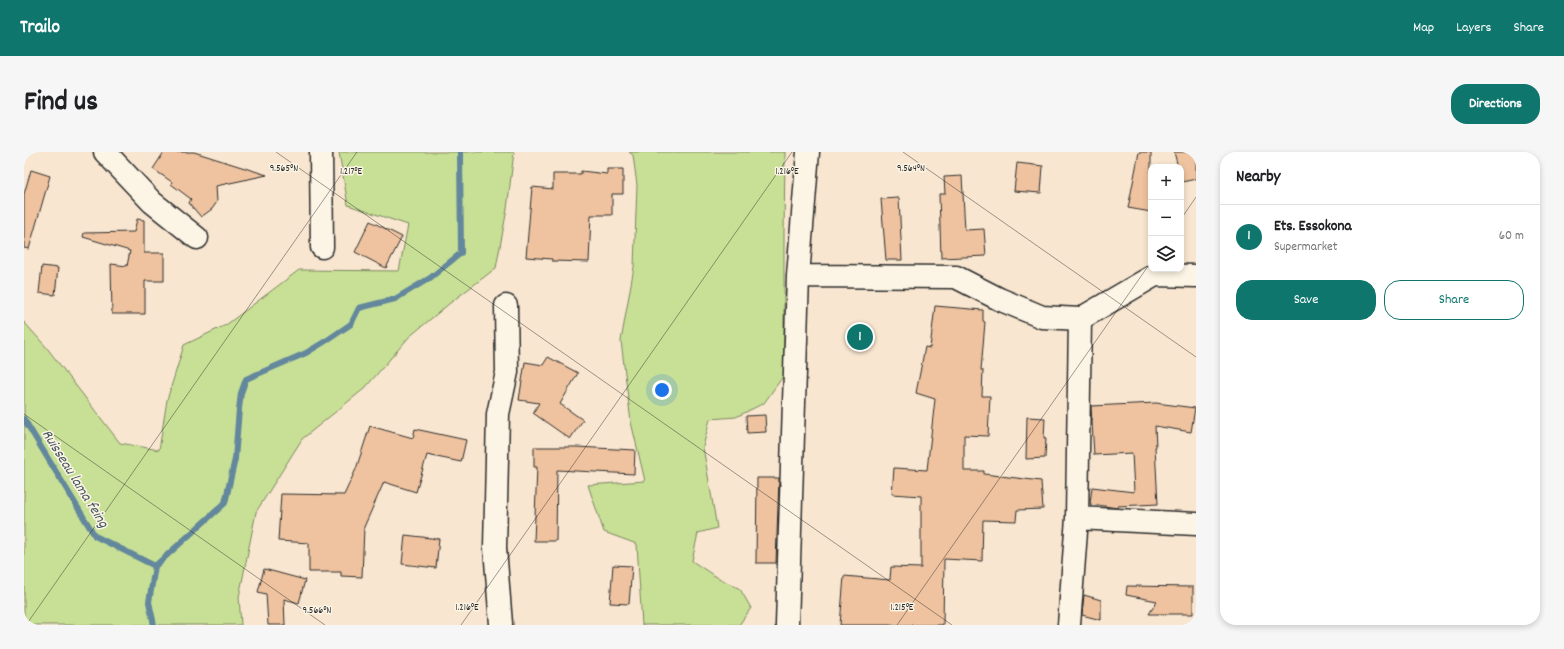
<!DOCTYPE html>
<html lang="en">
<head>
<meta charset="utf-8">
<style>
  :root { --surface:#fff; --page:#f6f6f6; --text:#202124; --muted:#757577; --line:#e0e0e0; --accent:#0f766e }
  body { margin:0; font-family:Dekko,sans-serif; background:var(--page); color:var(--text) }
  .controls { position:absolute; right:12px; top:12px; display:grid; overflow:hidden; border-radius:8px; box-shadow:0 2px 6px #0003 }
  .controls button { width:36px; height:36px; display:grid; place-items:center; padding:0; border:0; border-bottom:1px solid var(--line); background:var(--surface); color:var(--text); font:20px sans-serif }
  .you { position:absolute; left:638px; top:238px; width:14px; height:14px; margin:-10px; border:3px solid #fff; border-radius:50%; background:#1a73e8; box-shadow:0 0 0 6px #1a73e833 }
  .badge { display:grid; place-items:center; width:26px; height:26px; border-radius:50%; background:var(--accent); color:#fff; font-size:13px; font-weight:700 }
  .pin { position:absolute; translate:-50% -50%; border:2px solid #fff; box-shadow:0 1px 4px #0006 }
  .list { margin:0; padding:0; list-style:none }
  h2 { display:flex; justify-content:space-between; align-items:center; height:52px; margin:0; padding:0 16px; font-size:17px }
  h2 small { font-size:13px; font-weight:400; color:var(--muted) }
  .list li { display:grid; grid-template-columns:26px 1fr auto; gap:12px; align-items:center; box-sizing:border-box; height:64px; padding:0 16px; border-top:1px solid var(--line) }
  .list b { display:block; font-size:15px; white-space:nowrap }
  .list p { margin:0; font-size:13px; white-space:nowrap; color:var(--muted) }
  .list em { font-size:13px; font-style:normal; color:var(--muted) }
  .actions { display:flex; gap:8px; padding:12px 16px }
  .actions a { flex:1; padding:9px 0; border:1px solid var(--accent); border-radius:16px; text-align:center; font-size:14px; color:var(--accent) }
  .actions .main { background:var(--accent); color:#fff }
  .icon { flex:none; width:22px; height:22px; fill:none; stroke:currentColor; stroke-width:2; stroke-linecap:round; stroke-linejoin:round }
  .map { position:relative; flex:none; width:1172px; height:473px; overflow:hidden; border-radius:16px }
  header { display:flex; align-items:center; gap:24px; box-sizing:border-box; height:56px; padding:0 20px; background:var(--accent); color:#fff }
  header strong { font-size:19px }
  nav { display:flex; gap:22px; margin-inline-start:auto; font-size:14px }
  .intro { display:flex; align-items:center; justify-content:space-between; box-sizing:border-box; height:96px; padding:0 24px }
  h1 { margin:0; font-size:28px }
  .button { padding:10px 18px; border-radius:16px; background:var(--accent); color:#fff; font-size:14px; font-weight:700 }
  main { display:flex; gap:24px; padding:0 24px }
  aside { flex:1; background:var(--surface); border-radius:16px; box-shadow:0 2px 6px #0003 }
  .map>svg:first-child { display:block }
  .green { fill:#c8e095; stroke:#7a8660 }
  .lines { fill:none; stroke-linecap:round; stroke-linejoin:round }
  .stream { stroke:#63879c; stroke-width:6 }
  .building { fill:#efc39f; stroke:#2b2b2b }
  .street-casing { stroke:#2b2b2b; stroke-width:25 }
  .street { stroke:#fcf5e5; stroke-width:22 }
  .ticks { fill:none; stroke:#2b2b2b; stroke-width:1; stroke-opacity:0.45 }
  .labels { text-anchor:middle; stroke-width:3; stroke-linejoin:round; paint-order:stroke }
  .water-label { font-size:15px; font-style:italic; fill:#475964; stroke:#fcf5e5 }
  .ticks-label { font-size:10px; text-anchor:middle; fill:#2b2b2b; stroke:#fcf5e5; stroke-width:3; stroke-linejoin:round; paint-order:stroke }
</style>
</head>
<body>
<header>
<strong>Trailo</strong>
<nav><a>Map</a><a>Layers</a><a>Share</a></nav>
</header>
<div class="intro"><h1>Find us</h1><a class="button">Directions</a></div>
<main>
<div class="map">
<svg width="1172" height="473" viewBox="0 0 1172 473">
  <rect width="100%" height="100%" fill="#f8e6d0"/>
  <filter id="ink" filterUnits="userSpaceOnUse"><feTurbulence type="fractalNoise" baseFrequency=".025" numOctaves="2"/><feDisplacementMap in="SourceGraphic" scale="8" xChannelSelector="R" yChannelSelector="G"/><feConvolveMatrix kernelMatrix="1 2 1 2 8 2 1 2 1" color-interpolation-filters="sRGB"/></filter>
  <g filter="url(#ink)">
    <!-- green -->
    <path class="green" d="M 315,0 L 490,0 L 483,57 L 472,116 L 426,151 L 385,185 L 341,236 L 278,287 L 232,360 L 215,445 L 217,473 L 0,473 L 0,170 L 23,196 L 96,291 L 135,298 L 143,248 L 160,193 L 202,173 L 275,118 L 375,119 L 384,73 L 324,53 Z
      M 605,0 L 761,0 L 760,81 L 760,223 L 740,251 L 712,265 L 686,267 L 679,295 L 693,376 L 674,381 L 668,409 L 689,423 L 716,437 L 727,456 L 715,473 L 618,473 L 613,392 L 580,380 L 564,333 L 621,329 L 607,270 L 597,189 L 610,115 L 613,33 L 609,3 Z"/>
    <g class="lines">
      <!-- stream -->
      <path class="stream" d="M 0,267 L 71,384 L 131,414
        M 130,473 L 125,450 L 131,414 L 201,351 L 211,307 L 215,257 L 217,241 L 222,227 L 282,201 L 305,187 L 327,172 L 335,156 L 371,147 L 406,126 L 437,101 L 436,0"/>
    </g>
    <!-- building -->
    <path class="building" d="M 140,0 L 170,0 L 243,23 L 192,34 L 193,50 L 188,57 L 177,65 L 165,51 L 167,47 L 147,32 L 148,30 L 129,17 Z
      M 1115,0 L 1127,0 L 1127,60 L 1104,56 Z
      M 1150,0 L 1172,0 L 1172,27 L 1158,30 L 1157,15 L 1154,15 Z
      M 993,11 L 1019,14 L 1017,41 L 990,39 Z
      M 583,17 L 599,17 L 599,42 L 588,42 L 588,63 L 567,63 L 565,110 L 528,109 L 528,107 L 502,105 L 508,35 L 529,37 L 529,22 L 557,22 L 557,19 L 583,22 Z
      M 7,18 L 26,24 L 5,97 L 0,96 L 0,42 Z
      M 938,24 L 941,78 L 960,77 L 962,104 L 917,106 L 915,42 L 921,42 L 920,25 Z
      M 875,46 L 878,108 L 862,108 L 857,47 Z
      M 113,67 L 120,68 L 120,101 L 140,101 L 140,129 L 121,129 L 121,162 L 88,162 L 87,112 L 103,114 L 106,99 L 59,85 L 60,81 L 110,80 Z
      M 346,69 L 378,85 L 362,116 L 331,100 Z
      M 18,114 L 34,116 L 31,143 L 15,141 Z
      M 911,154 L 959,158 L 959,169 L 961,170 L 957,218 L 959,218 L 958,244 L 966,244 L 964,284 L 940,283 L 940,319 L 960,319 L 960,322 L 1017,329 L 1019,357 L 993,358 L 992,369 L 959,368 L 958,409 L 920,407 L 919,473 L 816,473 L 820,424 L 866,428 L 867,415 L 897,416 L 897,344 L 868,342 L 870,316 L 903,318 L 911,247 L 892,241 L 901,195 L 906,196 Z
      M 524,205 L 554,221 L 536,252 L 559,268 L 546,287 L 509,261 L 515,251 L 495,248 L 501,210 L 519,213 Z
      M 1132,251 L 1171,256 L 1167,280 L 1131,274 L 1132,295 L 1131,295 L 1134,352 L 1094,354 L 1094,356 L 1066,352 L 1068,335 L 1110,340 L 1108,301 L 1070,303 L 1067,254 Z
      M 741,263 L 742,280 L 723,281 L 722,264 Z
      M 1003,265 L 1021,266 L 1020,286 L 1022,286 L 1021,306 L 1002,307 Z
      M 346,274 L 389,286 L 391,277 L 442,288 L 437,310 L 403,303 L 392,340 L 360,330 L 340,375 L 338,425 L 317,424 L 317,420 L 285,420 L 285,391 L 254,389 L 257,342 L 320,343 L 332,317 Z
      M 510,295 L 552,295 L 611,298 L 610,322 L 533,318 L 532,389 L 510,389 L 513,315 L 510,315 Z
      M 733,326 L 755,326 L 752,411 L 732,411 Z
      M 381,383 L 415,387 L 412,416 L 378,412 Z
      M 589,413 L 608,414 L 605,452 L 586,451 Z
      M 240,417 L 281,428 L 275,451 L 260,447 L 261,473 L 244,473 L 242,442 L 234,440 Z
      M 1103,434 L 1169,435 L 1169,462 L 1125,462 L 1133,449 L 1102,443 Z
      M 1060,443 L 1077,448 L 1077,468 L 1058,463 Z"/>
    <g class="lines">
      <defs>
        <path id="street" d="M 81,0 L 128,50 L 173,86
          M 297,0 L 298,95
          M 774,124 L 932,125 L 975,147 L 1018,165 L 1056,167
          M 1053,366 L 1172,372
          M 477,472 L 471,396 L 474,262 L 483,220 L 482,154
          M 763,473 L 774,124 L 784,0
          M 1045,473 L 1053,366 L 1056,167 L 1131,123 L 1172,124"/>
      </defs>
      <!-- street casing -->
      <use href="#street" class="street-casing"/>
      <!-- street -->
      <use href="#street" class="street"/>
    </g>
  </g>
  <!-- ticks -->
  <path class="ticks" d="M 252,0 L 928,473M 879,0 L 1172,205M 1157,67 L 1172,45M 0,262 L 301,473M 2,473 L 333,0M 437,473 L 768,0M 873,473 L 1127,110"/>
  <g class="labels">
    <!-- water labels -->
    <g class="water-label">
      <text transform="translate(52 326) rotate(58)" y="5">Ruisseau lama feing</text>
    </g>
  </g>
  <g class="ticks-label">
    <text x="260" y="19">9.565°N</text>
    <text x="887" y="19">9.564°N</text>
    <text x="327" y="22">1.217°E</text>
    <text x="763" y="22">1.216°E</text>
    <text x="443" y="458">1.216°E</text>
    <text x="878" y="458">1.215°E</text>
    <text x="293" y="461">9.566°N</text>
  </g>
</svg>
<div class="controls">
<button>+</button>
<button>−</button>
<button><svg class="icon" aria-label="layers" viewBox="0 0 24 24"><path d="M12 4l9 5-9 5-9-5zM3 14l9 5 9-5"/></svg></button>
</div>
<div class="you"></div>
<div class="pin badge" style="left:836px;top:185px">1</div>
</div>
<aside>
<h2>Nearby<small></small></h2>
<ul class="list">
<li><span class="badge">1</span><div><b>Ets. Essokona</b><p>Supermarket</p></div><em>60 m</em></li>
</ul>
<div class="actions"><a class="main">Save</a><a>Share</a></div>
</aside>
</main>
</body>
</html>
